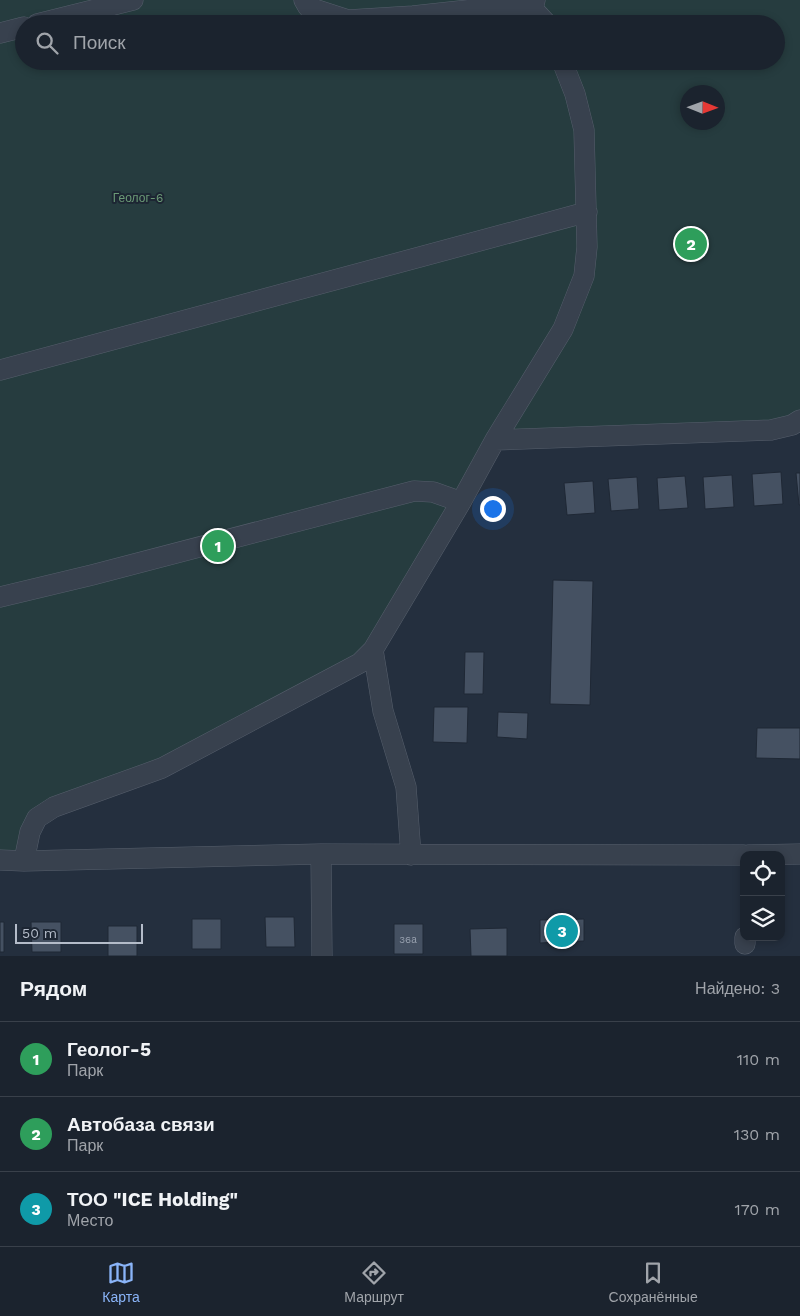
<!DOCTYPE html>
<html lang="ru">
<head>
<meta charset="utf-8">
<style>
  :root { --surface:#1b232e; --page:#282f3a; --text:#f1f3f6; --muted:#a0a4aa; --line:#39404a; --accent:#8ab4f8 }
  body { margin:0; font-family:"Work Sans",sans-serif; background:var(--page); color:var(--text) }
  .controls { position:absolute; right:15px; bottom:15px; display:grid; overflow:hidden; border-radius:10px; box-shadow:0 2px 8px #0003 }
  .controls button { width:45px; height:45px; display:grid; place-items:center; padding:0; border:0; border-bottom:1px solid var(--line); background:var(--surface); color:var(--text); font:25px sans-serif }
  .compass { position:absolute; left:680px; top:85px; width:45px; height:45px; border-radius:50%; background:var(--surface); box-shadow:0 2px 8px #0003; rotate:91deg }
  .scale { position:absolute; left:15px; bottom:12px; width:128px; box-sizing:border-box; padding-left:5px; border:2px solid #b4bcc9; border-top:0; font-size:14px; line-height:18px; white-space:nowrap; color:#b4bcc9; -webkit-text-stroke:4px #1d2633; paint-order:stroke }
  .you { position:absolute; left:492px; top:508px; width:18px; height:18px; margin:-12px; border:4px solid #fff; border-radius:50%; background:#1a73e8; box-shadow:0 0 0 8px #1a73e833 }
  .badge { display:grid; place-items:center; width:32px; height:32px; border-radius:50%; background:var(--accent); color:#fff; font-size:16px; font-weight:700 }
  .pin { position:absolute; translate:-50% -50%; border:2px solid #fff; box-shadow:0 1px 5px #0006 }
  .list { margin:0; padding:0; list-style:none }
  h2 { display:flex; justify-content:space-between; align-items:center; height:65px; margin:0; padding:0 20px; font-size:21px }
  h2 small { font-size:16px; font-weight:400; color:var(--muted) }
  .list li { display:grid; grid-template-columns:32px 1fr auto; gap:15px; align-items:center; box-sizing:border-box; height:75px; padding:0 20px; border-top:1px solid var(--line) }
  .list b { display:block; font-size:19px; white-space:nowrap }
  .list p { margin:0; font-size:16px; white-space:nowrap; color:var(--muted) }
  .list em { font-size:16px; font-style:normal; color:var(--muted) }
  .icon { flex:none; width:28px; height:28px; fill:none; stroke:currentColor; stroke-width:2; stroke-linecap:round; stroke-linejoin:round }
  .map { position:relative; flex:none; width:800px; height:956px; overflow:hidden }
  .search { position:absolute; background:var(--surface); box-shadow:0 2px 8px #0003; left:15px; right:15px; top:15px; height:55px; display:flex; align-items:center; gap:12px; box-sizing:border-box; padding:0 18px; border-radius:28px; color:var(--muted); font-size:19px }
  .sheet { height:290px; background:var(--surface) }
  nav { display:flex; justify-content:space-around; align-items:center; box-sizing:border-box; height:70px; border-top:1px solid var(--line); background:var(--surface); font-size:14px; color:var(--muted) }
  nav a { display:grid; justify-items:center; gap:2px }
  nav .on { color:var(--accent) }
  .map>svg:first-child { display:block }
  .green { fill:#263c3f; fill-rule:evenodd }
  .building { fill:#455162; stroke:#1f2835 }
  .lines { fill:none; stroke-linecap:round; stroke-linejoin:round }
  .minor-casing { stroke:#565f6c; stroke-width:21 }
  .minor { stroke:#38414e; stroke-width:20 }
  .labels { text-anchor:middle; stroke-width:4; stroke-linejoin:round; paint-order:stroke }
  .number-label { font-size:10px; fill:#98a1af }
  .park-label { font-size:12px; fill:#6b9a76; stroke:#1d2633 }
</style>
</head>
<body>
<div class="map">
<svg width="800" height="956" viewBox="0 0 800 956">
  <rect width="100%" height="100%" fill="#242f3e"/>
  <!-- green -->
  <path class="green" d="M 0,0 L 800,0 L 800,425 L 495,440 L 375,652 L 173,757 L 46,806 L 20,850 L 5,854 L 0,854 ZM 24,24 L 776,24 L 776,61 L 24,61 ZM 688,92 L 718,92 L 718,122 L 688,122 Z"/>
  <!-- building -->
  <path class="building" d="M 781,472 L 783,504 L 754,506 L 752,474 Z
    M 796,473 L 800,473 L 800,505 L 799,505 Z
    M 732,475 L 734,507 L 705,509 L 703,477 Z
    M 685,476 L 688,508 L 659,510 L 657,478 Z
    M 637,477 L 639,509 L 611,511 L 608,479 Z
    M 593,481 L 595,513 L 567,515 L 564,483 Z
    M 553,580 L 593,581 L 590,705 L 550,704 Z
    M 465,652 L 484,652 L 483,694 L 464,694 Z
    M 434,707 L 468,707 L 467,743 L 433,742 Z
    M 498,712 L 528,713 L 527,739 L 497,737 Z
    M 757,728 L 800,728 L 800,759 L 756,758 Z
    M 265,917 L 294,917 L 295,947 L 266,947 Z
    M 192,919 L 221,919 L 221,949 L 192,949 Z
    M 584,919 L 584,941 L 540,943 L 540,920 Z
    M 0,922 L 4,922 L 4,952 L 0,952 Z
    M 31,922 L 61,922 L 61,952 L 32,952 Z
    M 394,924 L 423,924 L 423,954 L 394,954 Z
    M 108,926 L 137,926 L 137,956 L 108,956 Z
    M 507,928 L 507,956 L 471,956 L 470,929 Z"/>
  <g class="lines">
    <defs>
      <path id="minor" d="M 304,0 L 308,7 L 348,20 L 413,16 L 514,5 L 533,9
        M 535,0 L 533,9 L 547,24
        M 37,24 L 133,0
        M 0,33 L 24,27
        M 0,370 L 587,212
        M 495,440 L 771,430 L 792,425 L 800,420
        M 0,597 L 92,575 L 414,491 L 433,492 L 461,502
        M 373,650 L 383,711 L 406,787 L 411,855
        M 321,854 L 322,956
        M 748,855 L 800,854
        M 0,860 L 24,861 L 321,854 L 744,855
        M 24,861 L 30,832 L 37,818 L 54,807 L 162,768 L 360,663 L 373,650 L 461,502 L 495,440 L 563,329 L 584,276 L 587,247 L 584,130 L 575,94 L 562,61
        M 745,937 L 745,944"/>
    </defs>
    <!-- minor casing -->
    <use href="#minor" class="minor-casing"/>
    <!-- minor -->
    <use href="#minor" class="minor"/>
  </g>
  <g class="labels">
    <!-- number labels -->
    <g class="number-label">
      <text x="408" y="943">36а</text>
    </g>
    <!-- park labels -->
    <g class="park-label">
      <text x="138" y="202">Геолог-6</text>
    </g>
  </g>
</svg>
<div class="controls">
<button><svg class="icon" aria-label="locate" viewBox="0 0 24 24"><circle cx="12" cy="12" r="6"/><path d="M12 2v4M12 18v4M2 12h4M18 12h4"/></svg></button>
<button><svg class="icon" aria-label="layers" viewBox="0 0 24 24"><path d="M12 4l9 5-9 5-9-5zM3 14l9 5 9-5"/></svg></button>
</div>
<svg class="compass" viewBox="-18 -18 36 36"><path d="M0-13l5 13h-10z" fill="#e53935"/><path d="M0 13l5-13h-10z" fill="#a0a4aa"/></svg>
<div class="scale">50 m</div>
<div class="you"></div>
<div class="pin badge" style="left:218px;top:546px;background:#2e9e5b">1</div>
<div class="pin badge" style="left:691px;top:244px;background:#2e9e5b">2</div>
<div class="pin badge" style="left:562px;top:931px;background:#0f9aa8">3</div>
<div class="search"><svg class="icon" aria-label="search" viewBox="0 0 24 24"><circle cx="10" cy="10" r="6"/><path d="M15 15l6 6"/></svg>Поиск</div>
</div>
<section class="sheet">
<h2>Рядом<small>Найдено: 3</small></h2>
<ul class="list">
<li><span class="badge" style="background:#2e9e5b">1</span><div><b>Геолог-5</b><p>Парк</p></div><em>110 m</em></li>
<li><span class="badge" style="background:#2e9e5b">2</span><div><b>Автобаза связи</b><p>Парк</p></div><em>130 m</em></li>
<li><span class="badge" style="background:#0f9aa8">3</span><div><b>ТОО &quot;ICE Holding&quot;</b><p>Место</p></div><em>170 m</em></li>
</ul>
</section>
<nav>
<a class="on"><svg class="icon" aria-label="map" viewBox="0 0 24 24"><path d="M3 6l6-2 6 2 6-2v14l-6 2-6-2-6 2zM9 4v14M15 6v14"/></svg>Карта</a>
<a><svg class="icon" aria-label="directions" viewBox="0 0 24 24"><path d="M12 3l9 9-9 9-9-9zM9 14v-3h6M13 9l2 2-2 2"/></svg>Маршрут</a>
<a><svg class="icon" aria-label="saved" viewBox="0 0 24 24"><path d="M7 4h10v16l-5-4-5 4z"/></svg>Сохранённые</a>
</nav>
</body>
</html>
